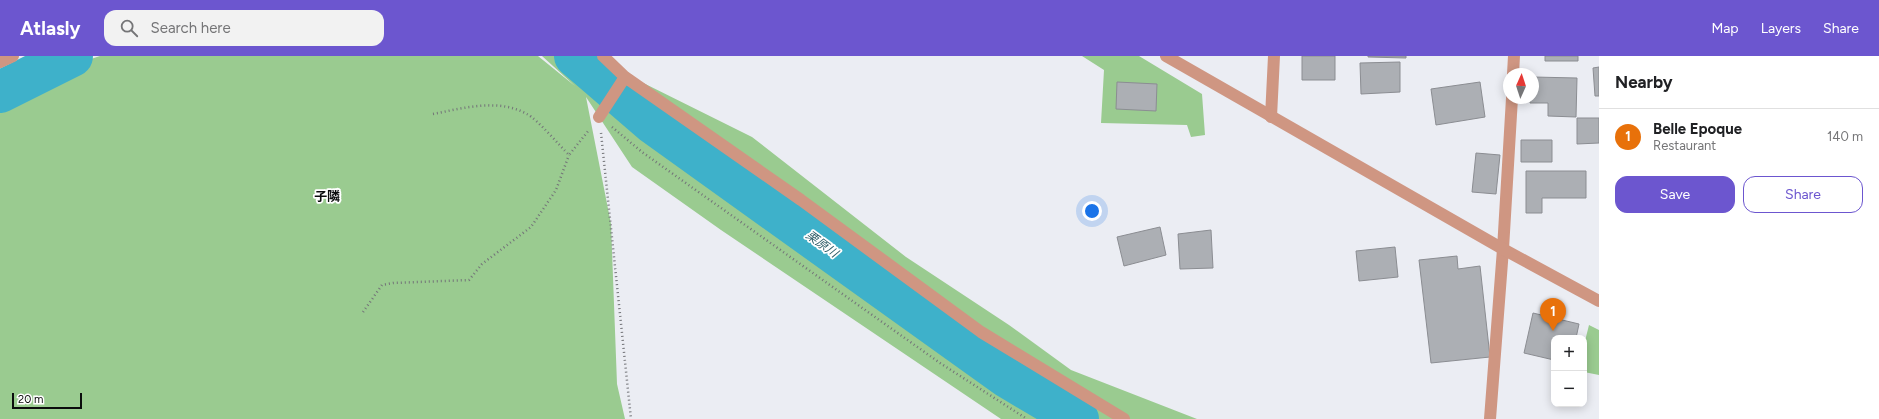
<!DOCTYPE html>
<html lang="en">
<head>
<meta charset="utf-8">
<style>
  :root { --surface:#fff; --page:#f2f2f2; --text:#202124; --muted:#757577; --line:#e0e0e0; --accent:#6c56cf }
  body { margin:0; font-family:Figtree,"Noto Sans JP",sans-serif; background:var(--page); color:var(--text) }
  .controls { position:absolute; right:12px; bottom:12px; display:grid; overflow:hidden; border-radius:8px; box-shadow:0 2px 10px #0003 }
  .controls button { width:36px; height:36px; display:grid; place-items:center; padding:0; border:0; border-bottom:1px solid var(--line); background:var(--surface); color:var(--text); font:20px sans-serif }
  .compass { position:absolute; left:1503px; top:12px; width:36px; height:36px; border-radius:50%; background:var(--surface); box-shadow:0 2px 10px #0003; rotate:3deg }
  .scale { position:absolute; left:12px; bottom:10px; width:70px; box-sizing:border-box; padding-left:4px; border:2px solid #0b0c0d; border-top:0; font-size:11px; line-height:14px; white-space:nowrap; color:#0b0c0d; -webkit-text-stroke:3px #fff; paint-order:stroke }
  .you { position:absolute; left:1092px; top:155px; width:14px; height:14px; margin:-10px; border:3px solid #fff; border-radius:50%; background:#1a73e8; box-shadow:0 0 0 6px #1a73e833 }
  .badge { display:grid; place-items:center; width:26px; height:26px; border-radius:50%; background:var(--accent); color:#fff; font-size:13px; font-weight:700 }
  .pin { position:absolute; translate:-50% -33px; filter:drop-shadow(0 1px 2px #0008) }
  .pin::after { content:''; position:absolute; top:21px; width:14px; height:12px; background:inherit; clip-path:polygon(0 0,100% 0,50% 100%) }
  .list { margin:0; padding:0; list-style:none }
  h2 { display:flex; justify-content:space-between; align-items:center; height:52px; margin:0; padding:0 16px; font-size:17px }
  h2 small { font-size:13px; font-weight:400; color:var(--muted) }
  .list li { display:grid; grid-template-columns:26px 1fr auto; gap:12px; align-items:center; box-sizing:border-box; height:56px; padding:0 16px; border-top:1px solid var(--line) }
  .list b { display:block; font-size:15px; white-space:nowrap }
  .list p { margin:0; font-size:13px; white-space:nowrap; color:var(--muted) }
  .list em { font-size:13px; font-style:normal; color:var(--muted) }
  .actions { display:flex; gap:8px; padding:12px 16px }
  .actions a { flex:1; padding:9px 0; border:1px solid var(--accent); border-radius:12px; text-align:center; font-size:14px; color:var(--accent) }
  .actions .main { background:var(--accent); color:#fff }
  .icon { flex:none; width:22px; height:22px; fill:none; stroke:currentColor; stroke-width:2; stroke-linecap:round; stroke-linejoin:round }
  .map { position:relative; flex:none; width:1599px; height:363px; overflow:hidden }
  header { display:flex; align-items:center; gap:24px; box-sizing:border-box; height:56px; padding:0 20px; background:var(--accent); color:#fff }
  header strong { font-size:19px }
  nav { display:flex; gap:22px; margin-inline-start:auto; font-size:14px }
  .search { width:280px; height:36px; background:var(--page); display:flex; align-items:center; gap:10px; box-sizing:border-box; padding:0 14px; border-radius:12px; color:var(--muted); font-size:15px }
  main { display:flex }
  aside { flex:1; background:var(--surface) }
  .map>svg:first-child { display:block }
  .green { fill:#9acb90 }
  .lines { fill:none; stroke-linecap:round; stroke-linejoin:round }
  .river { stroke:#3eb1ca; stroke-width:42 }
  .building { fill:#acafb4; stroke:#8b8d92 }
  .path { stroke:#737478; stroke-width:2.5; stroke-dasharray:1 3; stroke-linecap:butt }
  .service { stroke:#cf9682; stroke-width:12 }
  .minor { stroke:#cf9682; stroke-width:12 }
  .tertiary { stroke:#cf9682; stroke-width:12 }
  .labels { text-anchor:middle; stroke-width:3.5; stroke-linejoin:round; paint-order:stroke }
  .water-label { font-size:12px; font-style:italic; fill:#2e5d68; stroke:#fff }
  .quarter-label { font-size:13px; font-weight:bold; fill:#0b0c0d; stroke:#fff }
</style>
</head>
<body>
<header>
<strong>Atlasly</strong>
<div class="search"><svg class="icon" aria-label="search" viewBox="0 0 24 24"><circle cx="10" cy="10" r="6"/><path d="M15 15l6 6"/></svg>Search here</div>
<nav><a>Map</a><a>Layers</a><a>Share</a></nav>
</header>
<main>
<div class="map">
<svg width="1599" height="363" viewBox="0 0 1599 363">
  <rect width="100%" height="100%" fill="#ebedf3"/>
  <!-- green -->
  <path class="green" d="M 100,0 L 538,0 L 575,30 L 542,0 L 589,0 L 752,81 L 906,201 L 1009,269 L 1071,314 L 1197,363 L 1001,363 L 721,174 L 632,111 L 586,41 L 611,168 L 617,328 L 625,363 L 0,363 L 0,41 L 76,8 Z
    M 1082,0 L 1139,0 L 1202,38 L 1205,79 L 1191,81 L 1187,69 L 1101,67 L 1104,14 Z
    M 1589,269 L 1599,274 L 1599,319 L 1584,316 L 1584,289 Z"/>
  <g class="lines">
    <!-- river -->
    <path class="river" d="M 575,0 L 654,68 L 1007,321 L 1078,363
      M 0,36 L 72,0"/>
  </g>
  <!-- building -->
  <path class="building" d="M 1302,0 L 1335,0 L 1335,24 L 1302,24 Z
    M 1368,0 L 1406,0 L 1406,2 L 1368,1 Z
    M 1545,0 L 1578,0 L 1578,5 L 1545,5 Z
    M 1400,6 L 1400,36 L 1361,38 L 1360,7 Z
    M 1599,11 L 1599,40 L 1595,40 L 1593,12 Z
    M 1533,21 L 1577,22 L 1576,61 L 1548,60 L 1548,47 L 1530,47 L 1530,42 L 1533,42 Z
    M 1117,26 L 1157,28 L 1156,55 L 1116,53 Z
    M 1480,26 L 1485,61 L 1436,69 L 1431,33 Z
    M 1577,62 L 1599,62 L 1599,87 L 1577,88 Z
    M 1521,84 L 1552,84 L 1552,106 L 1521,106 Z
    M 1476,97 L 1500,99 L 1496,138 L 1472,136 Z
    M 1526,115 L 1586,115 L 1586,142 L 1542,142 L 1542,157 L 1526,157 Z
    M 1160,171 L 1166,199 L 1124,210 L 1117,181 Z
    M 1211,174 L 1213,212 L 1180,213 L 1178,178 Z
    M 1395,191 L 1398,221 L 1359,225 L 1356,195 Z
    M 1457,200 L 1458,213 L 1480,210 L 1490,301 L 1431,307 L 1419,204 Z
    M 1533,257 L 1579,268 L 1576,282 L 1554,282 L 1554,304 L 1524,297 Z"/>
  <g class="lines">
    <!-- path -->
    <path class="path" d="M 433,58 C 464,52 498,42 527,58 C 537,63 560,90 569,99 L 589,74
      M 612,71 L 642,96 L 940,307 L 1027,363
      M 601,77 L 631,363
      M 363,256 L 382,229 L 393,227 L 469,224 L 482,208 L 531,171 L 556,134 L 569,99"/>
    <!-- service -->
    <path class="service" d="M 603,0 L 625,21 L 801,144 L 981,276 L 1124,363
      M 0,6 L 13,0
      M 1513,18 L 1514,0
      M 599,61 L 625,21
      M 1503,193 L 1512,42"/>
    <!-- minor -->
    <path class="minor" d="M 1271,61 L 1274,0
      M 1490,363 L 1503,193"/>
    <!-- tertiary -->
    <path class="tertiary" d="M 1166,0 L 1503,193 L 1599,245"/>
  </g>
  <g class="labels">
    <!-- water labels -->
    <g class="water-label">
      <text transform="translate(822 188) rotate(36)" y="4">栗原川</text>
    </g>
    <!-- quarter labels -->
    <g class="quarter-label">
      <text x="327" y="145">子隣</text>
    </g>
  </g>
</svg>
<div class="controls">
<button>+</button>
<button>−</button>
</div>
<svg class="compass" viewBox="-18 -18 36 36"><path d="M0-13l5 13h-10z" fill="#e53935"/><path d="M0 13l5-13h-10z" fill="#757577"/></svg>
<div class="scale">20 m</div>
<div class="you"></div>
<div class="pin badge" style="left:1553px;top:275px;background:#e8710a">1</div>
</div>
<aside>
<h2>Nearby<small></small></h2>
<ul class="list">
<li><span class="badge" style="background:#e8710a">1</span><div><b>Belle Epoque</b><p>Restaurant</p></div><em>140 m</em></li>
</ul>
<div class="actions"><a class="main">Save</a><a>Share</a></div>
</aside>
</main>
</body>
</html>
